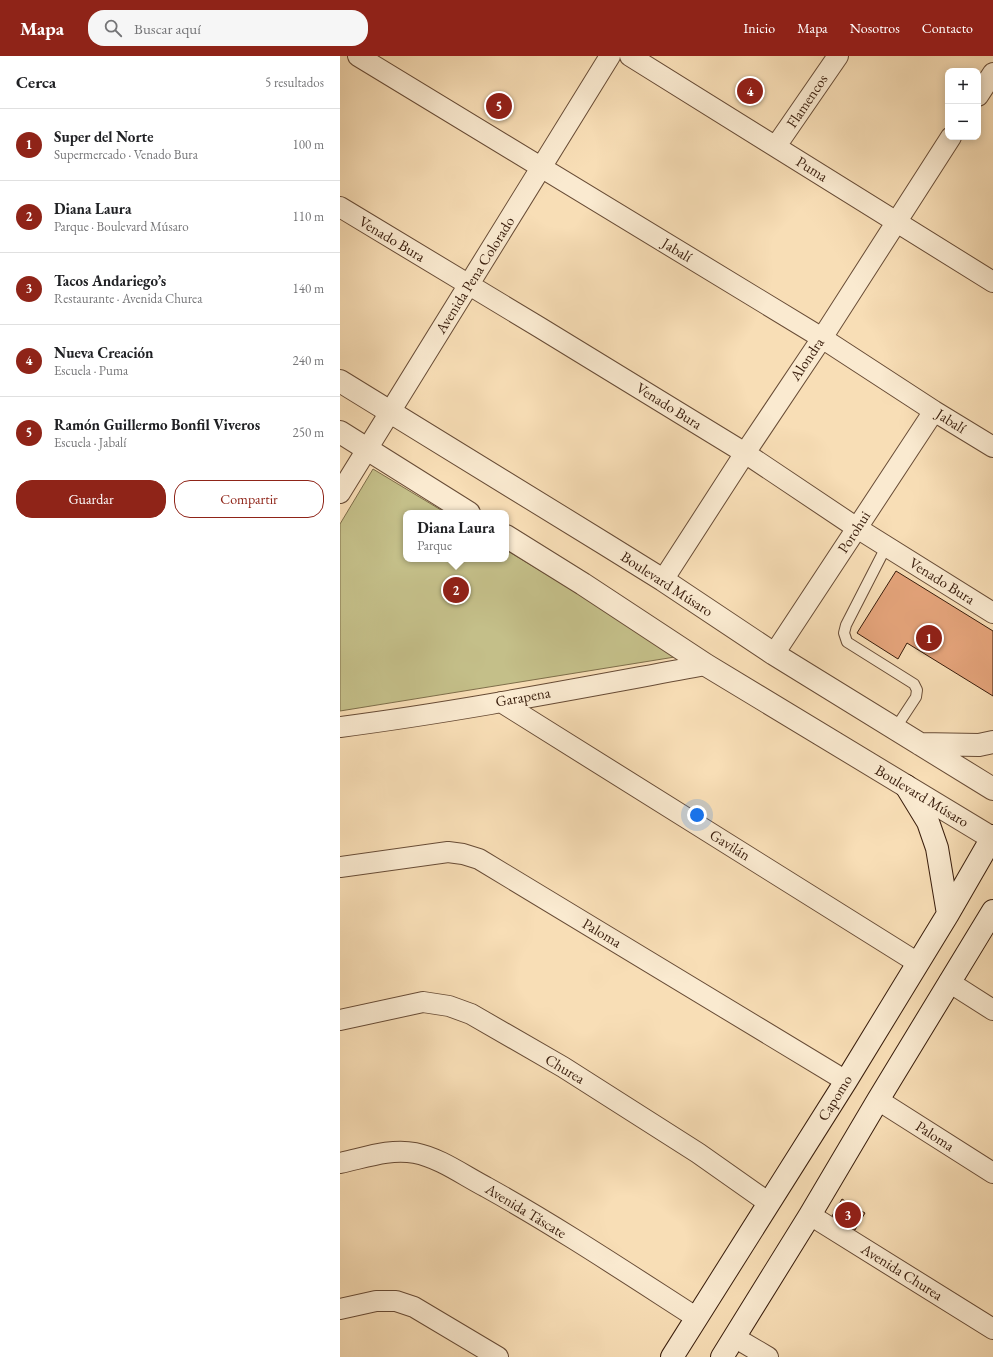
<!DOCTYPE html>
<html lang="es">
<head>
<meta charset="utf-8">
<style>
  :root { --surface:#fff; --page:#f6f6f6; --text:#202124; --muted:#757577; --line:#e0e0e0; --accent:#8f2418 }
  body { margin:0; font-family:"EB Garamond",serif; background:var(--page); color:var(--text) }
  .controls { position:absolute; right:12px; top:12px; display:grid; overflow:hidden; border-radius:8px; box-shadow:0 2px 10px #0003 }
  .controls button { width:36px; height:36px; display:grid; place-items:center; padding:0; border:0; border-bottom:1px solid var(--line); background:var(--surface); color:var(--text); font:20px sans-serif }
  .you { position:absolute; left:357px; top:759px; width:14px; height:14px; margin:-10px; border:3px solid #fff; border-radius:50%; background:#1a73e8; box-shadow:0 0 0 6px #1a73e833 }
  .badge { display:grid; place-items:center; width:26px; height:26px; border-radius:50%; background:var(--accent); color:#fff; font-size:13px; font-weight:700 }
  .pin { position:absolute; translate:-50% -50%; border:2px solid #fff; box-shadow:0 1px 4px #0006 }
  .popup { position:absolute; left:63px; top:454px; width:106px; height:52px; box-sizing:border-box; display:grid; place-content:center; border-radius:8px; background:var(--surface); filter:drop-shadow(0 1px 3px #0005); font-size:13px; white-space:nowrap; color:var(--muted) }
  .popup b { font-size:15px; color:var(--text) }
  .popup::after { content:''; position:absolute; left:50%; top:100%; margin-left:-8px; border:8px solid transparent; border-top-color:var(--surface) }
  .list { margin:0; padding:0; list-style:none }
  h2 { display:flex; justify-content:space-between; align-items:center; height:52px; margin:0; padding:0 16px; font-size:17px }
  h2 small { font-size:13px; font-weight:400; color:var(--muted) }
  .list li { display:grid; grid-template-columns:26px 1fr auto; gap:12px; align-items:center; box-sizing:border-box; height:72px; padding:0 16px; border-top:1px solid var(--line) }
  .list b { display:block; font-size:15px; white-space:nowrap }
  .list p { margin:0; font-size:13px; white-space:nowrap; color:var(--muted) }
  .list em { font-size:13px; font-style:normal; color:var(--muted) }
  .actions { display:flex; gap:8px; padding:12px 16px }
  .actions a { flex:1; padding:9px 0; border:1px solid var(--accent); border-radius:16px; text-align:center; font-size:14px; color:var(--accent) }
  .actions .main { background:var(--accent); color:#fff }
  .icon { flex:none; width:22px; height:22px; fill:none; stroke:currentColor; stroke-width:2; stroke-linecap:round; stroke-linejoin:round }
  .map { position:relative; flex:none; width:653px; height:1301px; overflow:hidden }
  header { display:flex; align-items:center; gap:24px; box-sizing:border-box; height:56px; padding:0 20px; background:var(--accent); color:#fff }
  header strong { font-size:19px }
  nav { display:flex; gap:22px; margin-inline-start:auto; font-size:14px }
  .search { width:280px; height:36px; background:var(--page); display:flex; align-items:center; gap:10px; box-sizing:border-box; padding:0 14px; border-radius:16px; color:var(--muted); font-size:15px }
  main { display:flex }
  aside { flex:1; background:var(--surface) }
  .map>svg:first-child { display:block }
  .green { fill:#c4bf89; stroke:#7e6e4a }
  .building { fill:#e5a47b; stroke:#381c0b }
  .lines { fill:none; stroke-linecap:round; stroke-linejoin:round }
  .service-casing { stroke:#684c36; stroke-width:12 }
  .minor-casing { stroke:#684c36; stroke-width:22 }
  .tertiary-casing { stroke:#684c36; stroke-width:24 }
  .secondary-casing { stroke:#381c0b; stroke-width:24 }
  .service { stroke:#faead0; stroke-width:10 }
  .minor { stroke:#faead0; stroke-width:20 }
  .tertiary { stroke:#faead0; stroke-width:22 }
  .secondary { stroke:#faead0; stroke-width:22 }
  .labels { text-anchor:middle; stroke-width:3; stroke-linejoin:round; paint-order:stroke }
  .street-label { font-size:15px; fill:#381c0b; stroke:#faead0 }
</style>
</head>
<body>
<header>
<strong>Mapa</strong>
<div class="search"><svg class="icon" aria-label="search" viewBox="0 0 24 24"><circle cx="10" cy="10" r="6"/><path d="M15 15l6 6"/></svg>Buscar aquí</div>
<nav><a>Inicio</a><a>Mapa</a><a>Nosotros</a><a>Contacto</a></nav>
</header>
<main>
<aside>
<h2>Cerca<small>5 resultados</small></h2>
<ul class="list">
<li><span class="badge">1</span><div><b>Super del Norte</b><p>Supermercado · Venado Bura</p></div><em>100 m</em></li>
<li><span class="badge">2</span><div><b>Diana Laura</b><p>Parque · Boulevard Músaro</p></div><em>110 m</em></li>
<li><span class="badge">3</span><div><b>Tacos Andariego’s</b><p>Restaurante · Avenida Churea</p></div><em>140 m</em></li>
<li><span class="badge">4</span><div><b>Nueva Creación</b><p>Escuela · Puma</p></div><em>240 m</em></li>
<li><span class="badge">5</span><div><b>Ramón Guillermo Bonfil Viveros</b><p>Escuela · Jabalí</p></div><em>250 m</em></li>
</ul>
<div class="actions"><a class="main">Guardar</a><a>Compartir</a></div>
</aside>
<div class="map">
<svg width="653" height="1301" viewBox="0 0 653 1301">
  <rect width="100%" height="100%" fill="#f8deb6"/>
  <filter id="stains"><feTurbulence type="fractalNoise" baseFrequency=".005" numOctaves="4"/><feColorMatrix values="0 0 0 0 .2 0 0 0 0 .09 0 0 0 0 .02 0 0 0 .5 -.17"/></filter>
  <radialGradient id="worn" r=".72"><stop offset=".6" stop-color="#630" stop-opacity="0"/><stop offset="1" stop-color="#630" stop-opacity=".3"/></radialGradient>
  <!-- green -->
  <path class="green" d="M 33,413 L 106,457 L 66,457 L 66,503 L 166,503 L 166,494 L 341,600 L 0,655 L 0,468 Z"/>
  <!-- building -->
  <path class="building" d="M 556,515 L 653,575 L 653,640 L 567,587 L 558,603 L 517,577 Z
    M 502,1143 L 525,1157 L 515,1174 L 492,1160 Z"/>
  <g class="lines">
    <defs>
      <path id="service" d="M 546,491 L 506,569 L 504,577 L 507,586 L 574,628 L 577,634 L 576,641 L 555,673"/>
      <path id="minor" d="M 18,0 L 482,282 L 594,355 L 653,391
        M 290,0 L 653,226
        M 638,40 L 653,17
        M 436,90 L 498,0
        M 0,151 L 199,271 L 405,397 L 517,472 L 653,557
        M 0,437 L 270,0
        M 323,524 L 405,397 L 482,282 L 611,81
        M 434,598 L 594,355
        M 161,646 L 578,907
        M 0,671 C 123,655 245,631 366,609
        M 0,811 L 108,796 L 123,798 L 139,803 L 506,1025
        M 609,926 L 653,954
        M 0,964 L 83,946 L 109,950 L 131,958 L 223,1011 L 358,1097 L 429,1147
        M 538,1044 L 653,1117
        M 0,1107 C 24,1102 50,1092 75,1097 C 100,1102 123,1119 146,1131 C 218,1171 287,1217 357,1262
        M 470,1159 L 653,1273
        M 0,1253 L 36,1245 L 56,1245 L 74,1251 L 158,1301
        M 394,1281 L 428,1301"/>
      <path id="tertiary" d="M 0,325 L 265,488 L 323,524 L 434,598 L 653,733
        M 0,376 L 129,457
        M 166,480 L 243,528 L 366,609 L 652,782
        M 580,688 L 639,689 L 653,686"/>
      <path id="secondary" d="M 566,730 L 588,766 L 597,792 L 608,858
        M 332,1301 L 506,1025 L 608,858 L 653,780
        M 382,1301 L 470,1159 L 538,1044 L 653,855"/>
    </defs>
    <!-- service casing -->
    <use href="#service" class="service-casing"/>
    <!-- minor casing -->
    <use href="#minor" class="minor-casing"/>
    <!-- tertiary casing -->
    <use href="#tertiary" class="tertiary-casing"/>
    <!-- secondary casing -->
    <use href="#secondary" class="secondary-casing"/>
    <!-- service -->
    <use href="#service" class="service"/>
    <!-- minor -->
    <use href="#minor" class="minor"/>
    <!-- tertiary -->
    <use href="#tertiary" class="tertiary"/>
    <!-- secondary -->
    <use href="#secondary" class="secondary"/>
  </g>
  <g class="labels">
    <!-- street labels -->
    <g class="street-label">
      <text transform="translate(467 45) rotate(-56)" y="5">Flamencos</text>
      <text transform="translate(472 113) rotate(32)" y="5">Puma</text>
      <text transform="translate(52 183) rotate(31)" y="5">Venado Bura</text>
      <text transform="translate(337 194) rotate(31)" y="5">Jabalí</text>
      <text transform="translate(135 219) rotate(-58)" y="5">Avenida Pena Colorado</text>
      <text transform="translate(467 303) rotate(-56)" y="5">Alondra</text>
      <text transform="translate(329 350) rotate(32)" y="5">Venado Bura</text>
      <text transform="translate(611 365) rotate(32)" y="5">Jabalí</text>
      <text transform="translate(514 476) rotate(-57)" y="5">Porohui</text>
      <text transform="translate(602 525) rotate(32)" y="5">Venado Bura</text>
      <text transform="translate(327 528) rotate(33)" y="5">Boulevard Músaro</text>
      <text transform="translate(183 641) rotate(-10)" y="5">Garapena</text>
      <text transform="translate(582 740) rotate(31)" y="5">Boulevard Músaro</text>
      <text transform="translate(390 789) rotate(32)" y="5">Gavilán</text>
      <text transform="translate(262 877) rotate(31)" y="5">Paloma</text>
      <text transform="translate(225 1013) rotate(31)" y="5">Churea</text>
      <text transform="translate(495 1042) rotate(-58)" y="5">Capomo</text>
      <text transform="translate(595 1080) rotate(33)" y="5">Paloma</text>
      <text transform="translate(186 1155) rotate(31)" y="5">Avenida Táscate</text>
      <text transform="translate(562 1216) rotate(32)" y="5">Avenida Churea</text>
    </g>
  </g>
  <rect width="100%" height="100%" filter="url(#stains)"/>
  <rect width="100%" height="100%" fill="url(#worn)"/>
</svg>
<div class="controls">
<button>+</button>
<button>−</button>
</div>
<div class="you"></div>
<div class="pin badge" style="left:589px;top:582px">1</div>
<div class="pin badge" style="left:116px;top:534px">2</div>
<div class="popup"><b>Diana Laura</b>Parque</div>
<div class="pin badge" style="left:508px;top:1159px">3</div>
<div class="pin badge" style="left:410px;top:35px">4</div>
<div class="pin badge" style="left:159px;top:50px">5</div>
</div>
</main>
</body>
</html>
